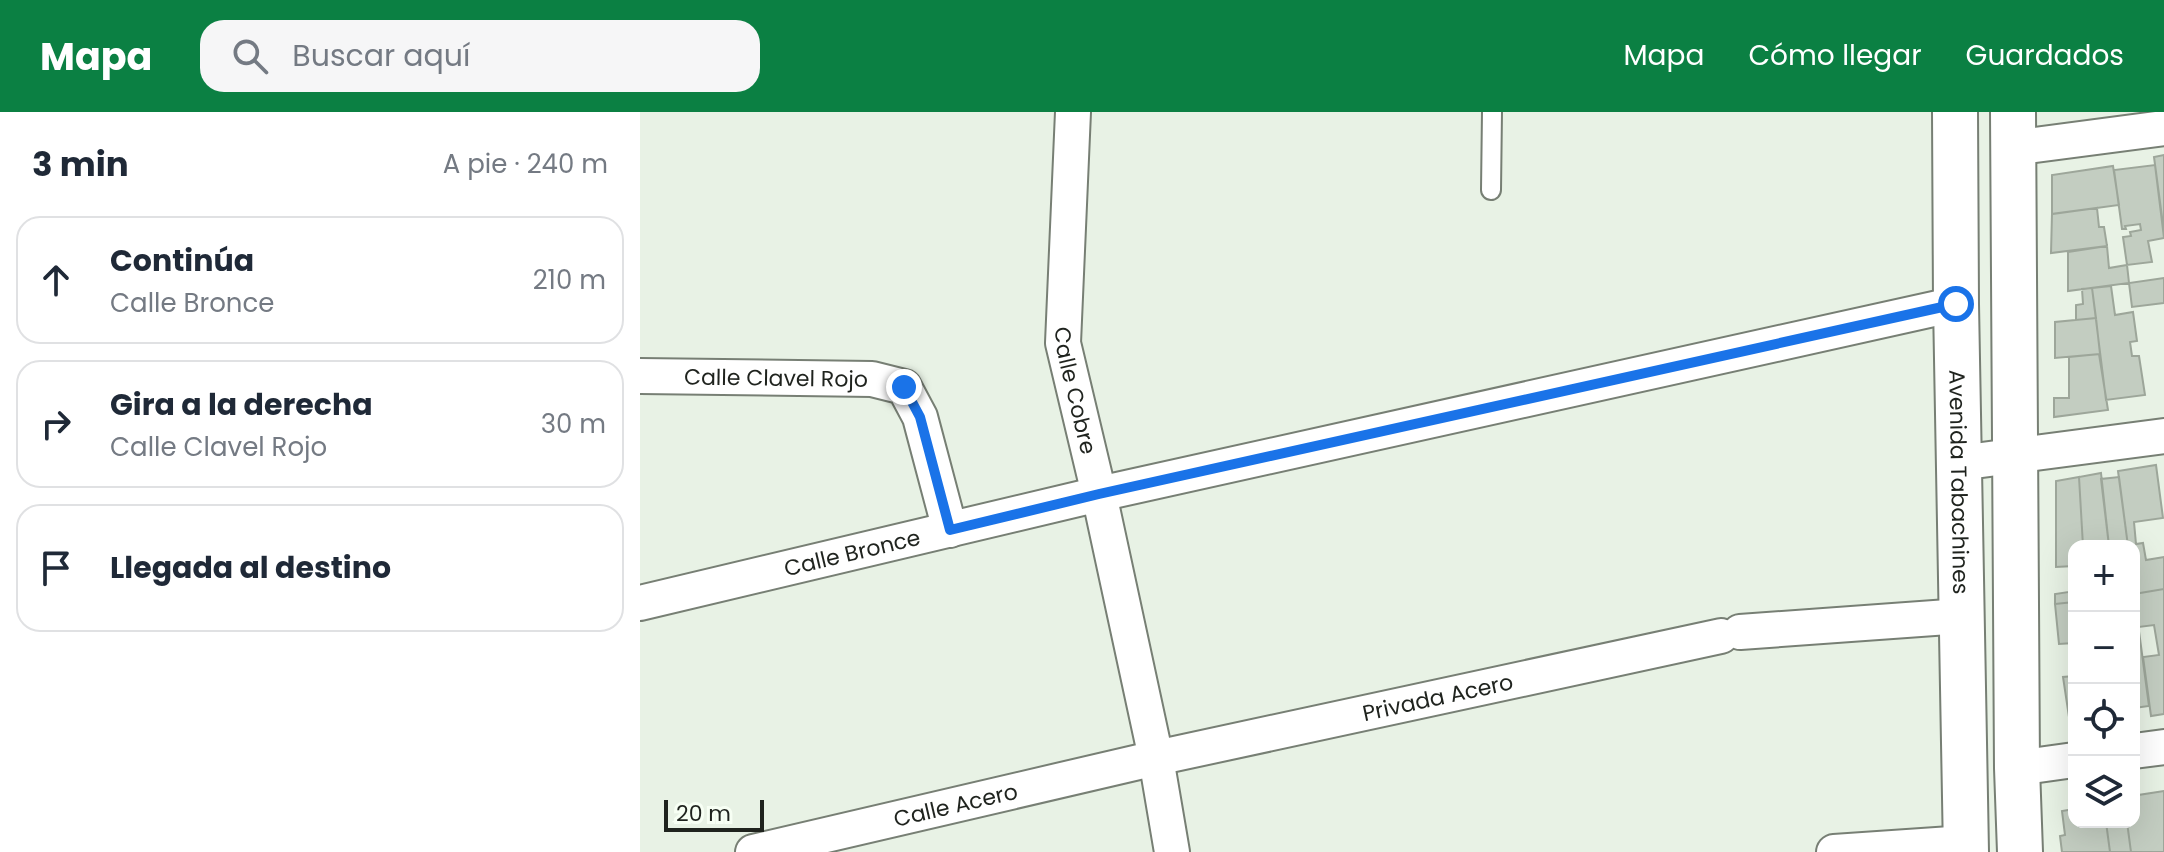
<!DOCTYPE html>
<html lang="es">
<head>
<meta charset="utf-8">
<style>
  :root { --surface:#fff; --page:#f6f6f7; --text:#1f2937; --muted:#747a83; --line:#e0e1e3; --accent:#0b8043 }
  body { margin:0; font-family:Poppins,sans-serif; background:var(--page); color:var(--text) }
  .controls { position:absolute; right:24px; bottom:24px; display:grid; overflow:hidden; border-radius:16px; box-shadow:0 8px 32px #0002 }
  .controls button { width:72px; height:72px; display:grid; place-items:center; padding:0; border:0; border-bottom:2px solid var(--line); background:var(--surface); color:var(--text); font:40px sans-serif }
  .scale { position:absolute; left:24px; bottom:20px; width:100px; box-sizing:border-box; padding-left:8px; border:4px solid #1f231e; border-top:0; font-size:22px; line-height:28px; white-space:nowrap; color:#1f231e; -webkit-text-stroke:6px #f7fff4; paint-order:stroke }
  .stop { position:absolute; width:24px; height:24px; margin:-18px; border:6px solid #1a73e8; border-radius:50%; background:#fff }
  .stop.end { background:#1a73e8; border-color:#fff; box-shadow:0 2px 8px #0008 }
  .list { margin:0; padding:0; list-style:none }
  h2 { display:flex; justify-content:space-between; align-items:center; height:104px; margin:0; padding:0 32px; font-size:34px }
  h2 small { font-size:26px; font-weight:400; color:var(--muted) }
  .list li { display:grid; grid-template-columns:52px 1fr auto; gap:24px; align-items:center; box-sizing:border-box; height:128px; margin:0 16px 16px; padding:0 16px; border:2px solid var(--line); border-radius:24px }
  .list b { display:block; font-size:30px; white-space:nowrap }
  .list p { margin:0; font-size:26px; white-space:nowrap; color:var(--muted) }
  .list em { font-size:26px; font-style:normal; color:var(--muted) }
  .icon { flex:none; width:44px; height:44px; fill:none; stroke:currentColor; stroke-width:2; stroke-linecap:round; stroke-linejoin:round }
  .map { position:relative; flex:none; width:1524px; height:740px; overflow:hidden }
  header { display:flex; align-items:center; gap:48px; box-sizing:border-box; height:112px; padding:0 40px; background:var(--accent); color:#fff }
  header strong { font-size:38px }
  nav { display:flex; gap:44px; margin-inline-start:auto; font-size:28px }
  .search { width:560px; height:72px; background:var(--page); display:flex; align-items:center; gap:20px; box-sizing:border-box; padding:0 28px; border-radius:24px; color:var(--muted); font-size:30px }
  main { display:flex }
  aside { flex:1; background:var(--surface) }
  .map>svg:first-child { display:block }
  .building { fill:#c3cdc1; stroke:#9da69a; stroke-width:2 }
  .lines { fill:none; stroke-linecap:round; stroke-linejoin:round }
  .lane-casing { stroke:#777f74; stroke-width:22 }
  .street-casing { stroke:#777f74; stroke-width:38 }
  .secondary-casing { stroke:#777f74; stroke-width:48 }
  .lane { stroke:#fff; stroke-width:18 }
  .street { stroke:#fff; stroke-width:34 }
  .secondary { stroke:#fff; stroke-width:44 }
  .route { stroke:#1a73e8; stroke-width:10 }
  .labels { text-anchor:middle; stroke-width:7; stroke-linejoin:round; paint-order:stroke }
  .street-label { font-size:22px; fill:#1f231e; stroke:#f7fff4 }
</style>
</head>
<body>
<header>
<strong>Mapa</strong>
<div class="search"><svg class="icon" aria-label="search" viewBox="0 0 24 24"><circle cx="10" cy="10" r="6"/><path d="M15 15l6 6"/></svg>Buscar aquí</div>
<nav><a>Mapa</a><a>Cómo llegar</a><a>Guardados</a></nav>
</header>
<main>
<aside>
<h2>3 min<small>A pie · 240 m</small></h2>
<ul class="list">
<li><svg class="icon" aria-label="ahead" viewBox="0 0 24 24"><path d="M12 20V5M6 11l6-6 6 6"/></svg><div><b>Continúa</b><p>Calle Bronce</p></div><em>210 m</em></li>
<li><svg class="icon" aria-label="right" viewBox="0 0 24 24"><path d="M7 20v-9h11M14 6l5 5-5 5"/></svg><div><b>Gira a la derecha</b><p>Calle Clavel Rojo</p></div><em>30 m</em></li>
<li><svg class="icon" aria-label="arrive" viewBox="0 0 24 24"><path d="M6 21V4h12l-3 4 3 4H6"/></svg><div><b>Llegada al destino</b></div></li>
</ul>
</aside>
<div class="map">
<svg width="1524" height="740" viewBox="0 0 1524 740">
  <rect width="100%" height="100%" fill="#e8f2e5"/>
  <!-- building -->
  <path class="building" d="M 1524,43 L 1524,120 L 1514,45 Z
    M 1515,53 L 1524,126 L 1508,129 L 1512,150 L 1487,153 L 1483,125 L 1491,124 L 1490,120 L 1501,118 L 1500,112 L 1485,114 L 1486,117 L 1482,117 L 1474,58 Z
    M 1473,54 L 1479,93 L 1412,102 L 1412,63 Z
    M 1457,96 L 1459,115 L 1464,115 L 1467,134 L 1411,141 L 1412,102 Z
    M 1467,134 L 1469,156 L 1487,153 L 1489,171 L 1428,179 L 1428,140 Z
    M 1524,166 L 1524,191 L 1492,195 L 1489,171 Z
    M 1471,174 L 1475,203 L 1493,200 L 1497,229 L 1490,230 L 1492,244 L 1499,244 L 1505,283 L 1466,288 L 1452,176 Z
    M 1452,176 L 1456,206 L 1436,208 L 1436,193 L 1443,192 L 1442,177 Z
    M 1456,206 L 1460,242 L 1415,246 L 1415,210 Z
    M 1459,242 L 1468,298 L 1414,305 L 1414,286 L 1429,286 L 1429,245 Z
    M 1516,353 L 1523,406 L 1494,410 L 1496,432 L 1503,431 L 1506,448 L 1524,445 L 1524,477 L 1494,482 L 1494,434 L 1488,434 L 1478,359 Z
    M 1461,361 L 1469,434 L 1443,434 L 1439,365 Z
    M 1439,365 L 1443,434 L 1434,434 L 1434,454 L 1416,455 L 1416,369 Z
    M 1479,365 L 1488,434 L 1469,434 L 1461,367 Z
    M 1429,466 L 1434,466 L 1434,490 L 1415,492 L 1415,482 L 1429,480 Z
    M 1524,477 L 1524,602 L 1511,604 L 1503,545 L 1519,543 L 1514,513 L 1499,515 L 1494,482 Z
    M 1494,482 L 1509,594 L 1494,596 Z
    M 1434,490 L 1434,531 L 1419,532 L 1415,492 Z
    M 1434,564 L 1434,604 L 1429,605 L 1423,565 Z
    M 1494,678 L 1497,678 L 1498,683 L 1524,679 L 1524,740 L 1491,740 L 1487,710 L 1494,710 Z
    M 1434,697 L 1434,710 L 1466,710 L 1470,740 L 1422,740 L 1420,724 L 1425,723 L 1422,699 Z
    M 1466,710 L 1487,710 L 1491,740 L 1470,740 Z"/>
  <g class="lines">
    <defs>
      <path id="lane" d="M 851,78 L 852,0"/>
      <g id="street">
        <path id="s1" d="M 433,0 L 423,231 L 459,382 L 516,646 L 532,740"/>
        <path d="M 1372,36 L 1524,16"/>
        <path id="s2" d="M 0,264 L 232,267 L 264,275 L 280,305 L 310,418"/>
        <path d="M 1319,351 L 1524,324"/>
        <path id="s3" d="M 0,491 L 459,382 L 1316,192"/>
        <path d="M 1100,520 L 1322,504"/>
        <path d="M 1494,639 L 1524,635"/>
        <path d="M 1377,656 L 1434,648"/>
        <path id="s4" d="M 113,740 L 516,646 L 1081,524"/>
        <path d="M 1194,740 L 1326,731"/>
      </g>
      <g id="secondary">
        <path id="s5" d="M 1315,0 L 1316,192 L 1326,740"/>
        <path d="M 1373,0 L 1377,656 L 1380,740"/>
      </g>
    </defs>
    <!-- lane casing -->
    <use href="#lane" class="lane-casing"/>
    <!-- street casing -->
    <use href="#street" class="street-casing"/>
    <!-- secondary casing -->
    <use href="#secondary" class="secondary-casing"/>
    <!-- lane -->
    <use href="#lane" class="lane"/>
    <!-- street -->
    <use href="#street" class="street"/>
    <!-- secondary -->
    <use href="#secondary" class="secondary"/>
  </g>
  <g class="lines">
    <!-- route -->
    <path class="route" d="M 264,275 L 280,305 L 310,418 L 459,382 L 1316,192"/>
  </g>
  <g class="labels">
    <!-- street labels -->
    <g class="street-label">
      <text dy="8" stroke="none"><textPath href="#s2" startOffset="136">Calle Clavel Rojo</textPath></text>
      <text dy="8" stroke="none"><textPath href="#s1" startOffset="280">Calle Cobre</textPath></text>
      <text dy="8" stroke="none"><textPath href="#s5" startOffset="370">Avenida Tabachines</textPath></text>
      <text dy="8" stroke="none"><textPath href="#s3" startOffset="218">Calle Bronce</textPath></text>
      <text dy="8" stroke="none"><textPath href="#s4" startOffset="702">Privada Acero</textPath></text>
      <text dy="8" stroke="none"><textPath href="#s4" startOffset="208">Calle Acero</textPath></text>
    </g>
  </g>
</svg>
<div class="controls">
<button>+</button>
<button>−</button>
<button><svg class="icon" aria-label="locate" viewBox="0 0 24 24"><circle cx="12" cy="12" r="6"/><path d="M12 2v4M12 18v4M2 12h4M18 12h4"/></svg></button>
<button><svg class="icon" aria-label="layers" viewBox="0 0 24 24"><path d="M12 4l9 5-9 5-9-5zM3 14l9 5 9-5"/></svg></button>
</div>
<div class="scale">20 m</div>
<div class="stop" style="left:1316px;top:192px"></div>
<div class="stop end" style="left:264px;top:275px"></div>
</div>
</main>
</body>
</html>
